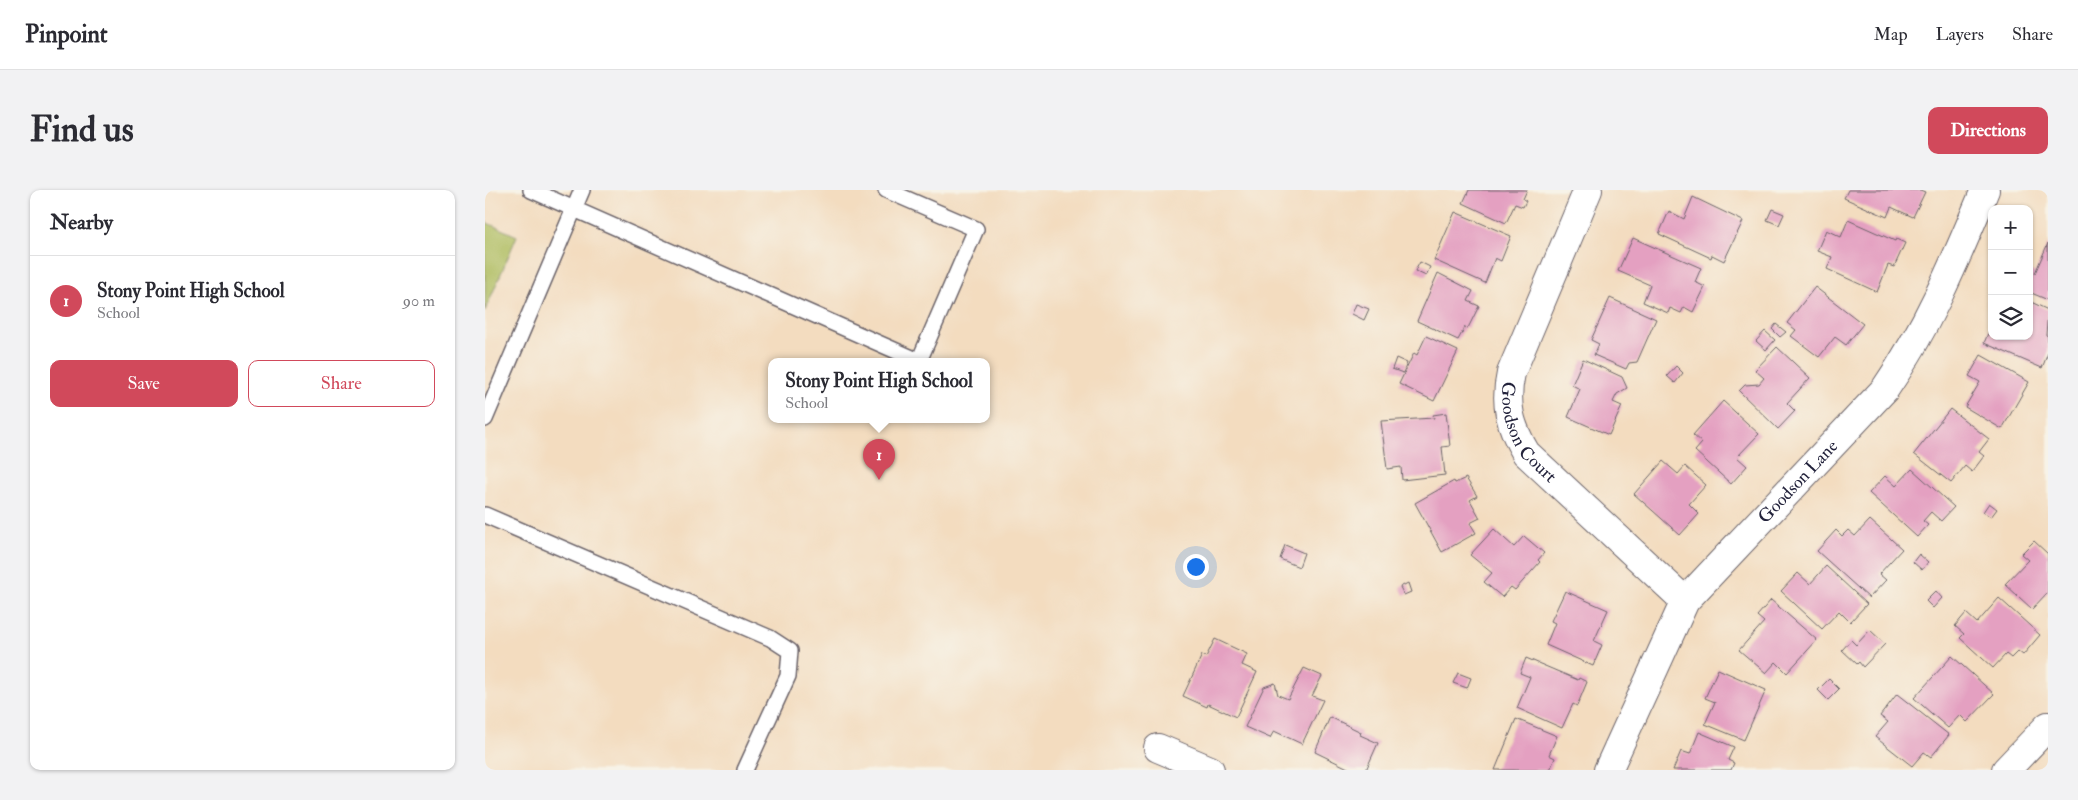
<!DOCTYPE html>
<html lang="en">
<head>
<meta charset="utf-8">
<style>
  :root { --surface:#fff; --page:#f2f2f3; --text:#2b2b33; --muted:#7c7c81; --line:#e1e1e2; --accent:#d1495b }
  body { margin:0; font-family:"IM FELL Double Pica",serif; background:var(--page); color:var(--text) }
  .controls { position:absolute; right:15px; top:15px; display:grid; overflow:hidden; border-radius:10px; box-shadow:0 1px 4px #0004 }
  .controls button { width:45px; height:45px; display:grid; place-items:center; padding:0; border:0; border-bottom:1px solid var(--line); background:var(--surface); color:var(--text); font:25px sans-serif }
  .you { position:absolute; left:710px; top:376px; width:18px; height:18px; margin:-12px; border:4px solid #fff; border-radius:50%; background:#1a73e8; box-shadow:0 0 0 8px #1a73e833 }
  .badge { display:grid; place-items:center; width:32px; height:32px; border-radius:50%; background:var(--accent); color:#fff; font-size:16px; font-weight:700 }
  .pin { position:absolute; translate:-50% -41px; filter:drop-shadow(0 1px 2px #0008) }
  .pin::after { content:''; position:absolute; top:26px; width:18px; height:15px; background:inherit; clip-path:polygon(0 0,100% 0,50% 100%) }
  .popup { position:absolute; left:283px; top:168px; width:222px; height:65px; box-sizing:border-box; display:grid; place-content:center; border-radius:10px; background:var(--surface); filter:drop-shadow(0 1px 4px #0005); font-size:16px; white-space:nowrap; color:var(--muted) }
  .popup b { font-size:19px; color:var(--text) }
  .popup::after { content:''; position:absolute; left:50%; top:100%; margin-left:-10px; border:10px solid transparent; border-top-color:var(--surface) }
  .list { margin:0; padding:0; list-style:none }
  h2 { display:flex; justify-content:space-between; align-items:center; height:65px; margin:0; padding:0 20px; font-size:21px }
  h2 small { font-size:16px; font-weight:400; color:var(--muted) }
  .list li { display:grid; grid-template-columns:32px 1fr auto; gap:15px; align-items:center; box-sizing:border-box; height:90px; padding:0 20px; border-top:1px solid var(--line) }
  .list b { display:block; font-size:19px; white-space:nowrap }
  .list p { margin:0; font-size:16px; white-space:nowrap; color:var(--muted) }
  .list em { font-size:16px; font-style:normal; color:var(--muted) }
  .actions { display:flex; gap:10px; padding:15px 20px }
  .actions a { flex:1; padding:11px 0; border:1px solid var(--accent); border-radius:10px; text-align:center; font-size:18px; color:var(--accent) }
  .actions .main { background:var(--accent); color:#fff }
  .icon { flex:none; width:28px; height:28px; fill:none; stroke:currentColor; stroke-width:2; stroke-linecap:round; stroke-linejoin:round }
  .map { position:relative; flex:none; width:1563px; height:580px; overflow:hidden; border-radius:10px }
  header { display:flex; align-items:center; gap:30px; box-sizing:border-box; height:70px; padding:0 25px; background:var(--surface); border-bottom:1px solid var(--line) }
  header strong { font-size:24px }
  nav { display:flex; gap:28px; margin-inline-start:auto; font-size:18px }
  .intro { display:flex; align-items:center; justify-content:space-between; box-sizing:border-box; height:120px; padding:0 30px }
  h1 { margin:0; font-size:35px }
  .button { padding:12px 22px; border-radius:10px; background:var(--accent); color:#fff; font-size:18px; font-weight:700 }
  main { display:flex; gap:30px; padding:0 30px }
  aside { flex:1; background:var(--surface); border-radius:10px; box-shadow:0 1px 4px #0004 }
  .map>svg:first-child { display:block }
  .green { fill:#aebc5e; stroke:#686f4c }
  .building { fill:#e4a0c1 }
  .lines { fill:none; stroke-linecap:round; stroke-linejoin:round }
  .lane-casing { stroke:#6b6369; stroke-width:18 }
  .street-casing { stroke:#6b6369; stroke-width:30 }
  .lane { stroke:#fff; stroke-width:15 }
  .street { stroke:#fff; stroke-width:28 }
  .labels { text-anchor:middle; stroke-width:4.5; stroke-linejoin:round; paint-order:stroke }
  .street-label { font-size:18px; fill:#22223b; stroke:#f7f3e8 }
</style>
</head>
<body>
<header>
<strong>Pinpoint</strong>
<nav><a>Map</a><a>Layers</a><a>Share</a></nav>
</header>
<div class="intro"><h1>Find us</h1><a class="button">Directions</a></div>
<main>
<aside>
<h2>Nearby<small></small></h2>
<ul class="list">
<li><span class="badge">1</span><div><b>Stony Point High School</b><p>School</p></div><em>90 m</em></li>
</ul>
<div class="actions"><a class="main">Save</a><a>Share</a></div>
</aside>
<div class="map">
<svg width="1563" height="580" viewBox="0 0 1563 580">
  <rect width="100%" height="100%" fill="#f7f3e8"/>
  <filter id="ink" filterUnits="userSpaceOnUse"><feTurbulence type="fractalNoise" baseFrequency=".02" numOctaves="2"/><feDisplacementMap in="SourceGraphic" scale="10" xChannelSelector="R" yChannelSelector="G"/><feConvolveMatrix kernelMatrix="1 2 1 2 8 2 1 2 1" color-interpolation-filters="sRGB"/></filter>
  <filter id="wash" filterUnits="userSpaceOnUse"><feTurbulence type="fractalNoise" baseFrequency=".0096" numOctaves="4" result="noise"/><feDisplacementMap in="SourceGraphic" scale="20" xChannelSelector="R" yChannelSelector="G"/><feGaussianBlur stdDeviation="1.12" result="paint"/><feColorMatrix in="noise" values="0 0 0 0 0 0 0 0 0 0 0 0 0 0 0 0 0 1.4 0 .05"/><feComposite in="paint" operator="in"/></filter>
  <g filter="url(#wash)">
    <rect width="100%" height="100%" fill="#f3dcbf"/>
    <!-- green -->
    <path class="green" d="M 0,32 L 32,46 L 0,121 Z"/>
    <g id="blocks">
      <!-- building -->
      <path class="building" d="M 984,0 L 1042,0 L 1038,9 L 1041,11 L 1038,17 L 1030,14 L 1021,33 L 978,13 Z
        M 1363,0 L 1435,0 L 1440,2 L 1428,27 L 1406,17 L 1402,27 L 1359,8 Z
        M 1208,7 L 1258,31 L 1239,71 L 1227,65 L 1226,68 L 1174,44 L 1184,21 L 1199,29 Z
        M 1287,19 L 1299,24 L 1294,35 L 1282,30 Z
        M 970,22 L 1026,46 L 1016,71 L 1010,68 L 1000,93 L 949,70 Z
        M 1363,30 L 1410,51 L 1411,49 L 1420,53 L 1409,77 L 1403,75 L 1392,102 L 1342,79 L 1347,67 L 1332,61 L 1341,40 L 1356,47 Z
        M 1148,48 L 1216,78 L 1210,92 L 1220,97 L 1208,122 L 1199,117 L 1196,123 L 1185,118 L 1183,123 L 1158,112 L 1165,95 L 1133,81 Z
        M 1563,53 L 1563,110 L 1544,102 L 1544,80 L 1550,83 Z
        M 935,72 L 945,77 L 941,86 L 930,81 Z
        M 953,83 L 988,101 L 983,111 L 994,116 L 983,138 L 980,137 L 973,150 L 932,131 Z
        M 1330,97 L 1378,134 L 1361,155 L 1350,147 L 1334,167 L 1306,146 L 1311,140 L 1302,133 Z
        M 1125,108 L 1171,129 L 1152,172 L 1144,173 L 1141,179 L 1109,165 L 1114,154 L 1106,150 Z
        M 1544,111 L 1563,120 L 1561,145 L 1563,146 L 1563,163 L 1557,178 L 1499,153 L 1507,134 L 1507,146 L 1544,146 Z
        M 871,114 L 884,119 L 879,130 L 867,124 Z
        M 1291,134 L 1301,142 L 1295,147 L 1287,139 Z
        M 1280,141 L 1290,150 L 1281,160 L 1271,151 Z
        M 941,146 L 973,161 L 949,211 L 914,194 L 929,163 L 932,165 Z
        M 1292,157 L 1325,188 L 1302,213 L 1310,221 L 1293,239 L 1254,201 L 1260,195 L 1274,194 L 1279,188 L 1270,180 Z
        M 1496,165 L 1544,192 L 1517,239 L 1480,217 L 1495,192 L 1484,186 Z
        M 911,168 L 922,173 L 918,183 L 907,179 Z
        M 1098,169 L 1137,187 L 1142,198 L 1132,204 L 1128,212 L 1137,216 L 1124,245 L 1083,227 L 1095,199 L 1087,195 Z
        M 1191,176 L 1198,183 L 1190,193 L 1182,186 Z
        M 1238,211 L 1274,244 L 1252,267 L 1262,276 L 1246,294 L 1210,261 L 1217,253 L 1208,245 Z
        M 1465,219 L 1504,249 L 1494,262 L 1499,266 L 1487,282 L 1480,276 L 1466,293 L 1429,264 Z
        M 961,223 L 965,256 L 957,257 L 960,285 L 917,290 L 916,277 L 902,279 L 896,231 L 949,228 L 948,225 Z
        M 1178,271 L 1193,284 L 1200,276 L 1221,295 L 1204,314 L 1214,324 L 1195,345 L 1149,304 Z
        M 1427,279 L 1469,317 L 1456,331 L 1446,322 L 1438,331 L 1443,335 L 1432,347 L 1384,303 L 1400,286 L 1411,296 Z
        M 981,288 L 992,306 L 985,310 L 995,328 L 985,333 L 991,343 L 957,362 L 930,313 L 969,291 L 970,293 Z
        M 1504,313 L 1512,319 L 1506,327 L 1498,322 Z
        M 1385,330 L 1417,359 L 1394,384 L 1401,390 L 1384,408 L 1332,361 L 1351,340 L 1357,346 L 1363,340 L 1370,346 Z
        M 1009,339 L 1029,357 L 1039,346 L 1059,363 L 1053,370 L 1055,372 L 1030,400 L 1026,397 L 1017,407 L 999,392 L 1007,383 L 985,365 Z
        M 1549,351 L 1563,364 L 1563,402 L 1547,419 L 1520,394 L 1543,370 L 1536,364 Z
        M 800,355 L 819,363 L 814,377 L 795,369 Z
        M 1434,364 L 1443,372 L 1437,380 L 1428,372 Z
        M 1341,376 L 1382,414 L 1365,432 L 1354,421 L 1337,439 L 1296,401 L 1313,383 L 1325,394 Z
        M 923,393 L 926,402 L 919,405 L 915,397 Z
        M 1080,401 L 1123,420 L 1109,451 L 1117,455 L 1108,476 L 1061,455 L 1070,433 L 1066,431 Z
        M 1451,401 L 1457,408 L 1448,418 L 1441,411 Z
        M 1514,408 L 1555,445 L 1538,465 L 1533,461 L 1526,468 L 1521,464 L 1508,478 L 1475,448 L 1479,444 L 1470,436 L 1481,423 L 1492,433 Z
        M 1286,410 L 1332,450 L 1302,483 L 1291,472 L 1281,483 L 1254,460 L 1279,432 L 1272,426 Z
        M 1385,440 L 1400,454 L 1378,477 L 1374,472 L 1372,474 L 1357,460 L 1366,450 L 1371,455 Z
        M 730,449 L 762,464 L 757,475 L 772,482 L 751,527 L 723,514 L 722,517 L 698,506 L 717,465 L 721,467 Z
        M 1467,466 L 1509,504 L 1482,532 L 1475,525 L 1463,538 L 1429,508 Z
        M 1041,468 L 1093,490 L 1094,488 L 1102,492 L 1092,516 L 1088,514 L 1077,538 L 1032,518 L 1045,487 L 1035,483 Z
        M 819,478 L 837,486 L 827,506 L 838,510 L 817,554 L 789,541 L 785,548 L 760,537 L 779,497 L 790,493 L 793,505 L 803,509 Z
        M 1233,479 L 1281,500 L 1259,550 L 1220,534 L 1230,512 L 1220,508 Z
        M 973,483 L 986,488 L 982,498 L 968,493 Z
        M 1344,489 L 1354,499 L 1343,510 L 1333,500 Z
        M 1412,504 L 1464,545 L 1446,567 L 1439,562 L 1427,576 L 1390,547 L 1403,532 L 1395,526 Z
        M 845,527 L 876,542 L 875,545 L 893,553 L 881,580 L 867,580 L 830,562 Z
        M 1031,529 L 1072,546 L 1064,565 L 1070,568 L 1065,580 L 1010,580 Z
        M 1214,542 L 1249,557 L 1243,570 L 1249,573 L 1246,580 L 1188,580 L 1196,561 L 1205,564 Z"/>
    </g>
  </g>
  <g filter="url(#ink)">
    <use href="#blocks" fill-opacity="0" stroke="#6b6369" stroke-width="1"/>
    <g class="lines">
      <defs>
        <path id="lane" d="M 46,0 L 434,171 L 491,39 L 401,0
          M 0,229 L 97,0
          M 0,325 L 285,448 L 305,461 L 303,486 L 260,580"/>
        <g id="street">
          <path id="s1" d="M 1103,0 L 1026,183 C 1019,214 1025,236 1041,263 L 1200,411"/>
          <path d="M 673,558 L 725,580"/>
          <path id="s2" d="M 1123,580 L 1200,411 L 1400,199 C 1443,137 1471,69 1500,0"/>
          <path d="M 1521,580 L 1563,536"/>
        </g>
      </defs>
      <!-- lane casing -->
      <use href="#lane" class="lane-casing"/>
      <!-- street casing -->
      <use href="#street" class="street-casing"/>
      <!-- lane -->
      <use href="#lane" class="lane"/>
      <!-- street -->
      <use href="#street" class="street"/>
    </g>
  </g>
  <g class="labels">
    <!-- street labels -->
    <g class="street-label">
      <text dy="6" stroke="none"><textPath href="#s1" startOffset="264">Goodson Court</textPath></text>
      <text dy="6" stroke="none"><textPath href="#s2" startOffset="350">Goodson Lane</textPath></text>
    </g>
  </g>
</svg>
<div class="controls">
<button>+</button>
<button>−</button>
<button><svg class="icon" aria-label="layers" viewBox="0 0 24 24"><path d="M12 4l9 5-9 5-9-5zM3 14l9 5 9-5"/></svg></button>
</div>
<div class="you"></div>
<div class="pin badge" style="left:394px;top:290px">1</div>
<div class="popup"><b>Stony Point High School</b>School</div>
</div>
</main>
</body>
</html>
